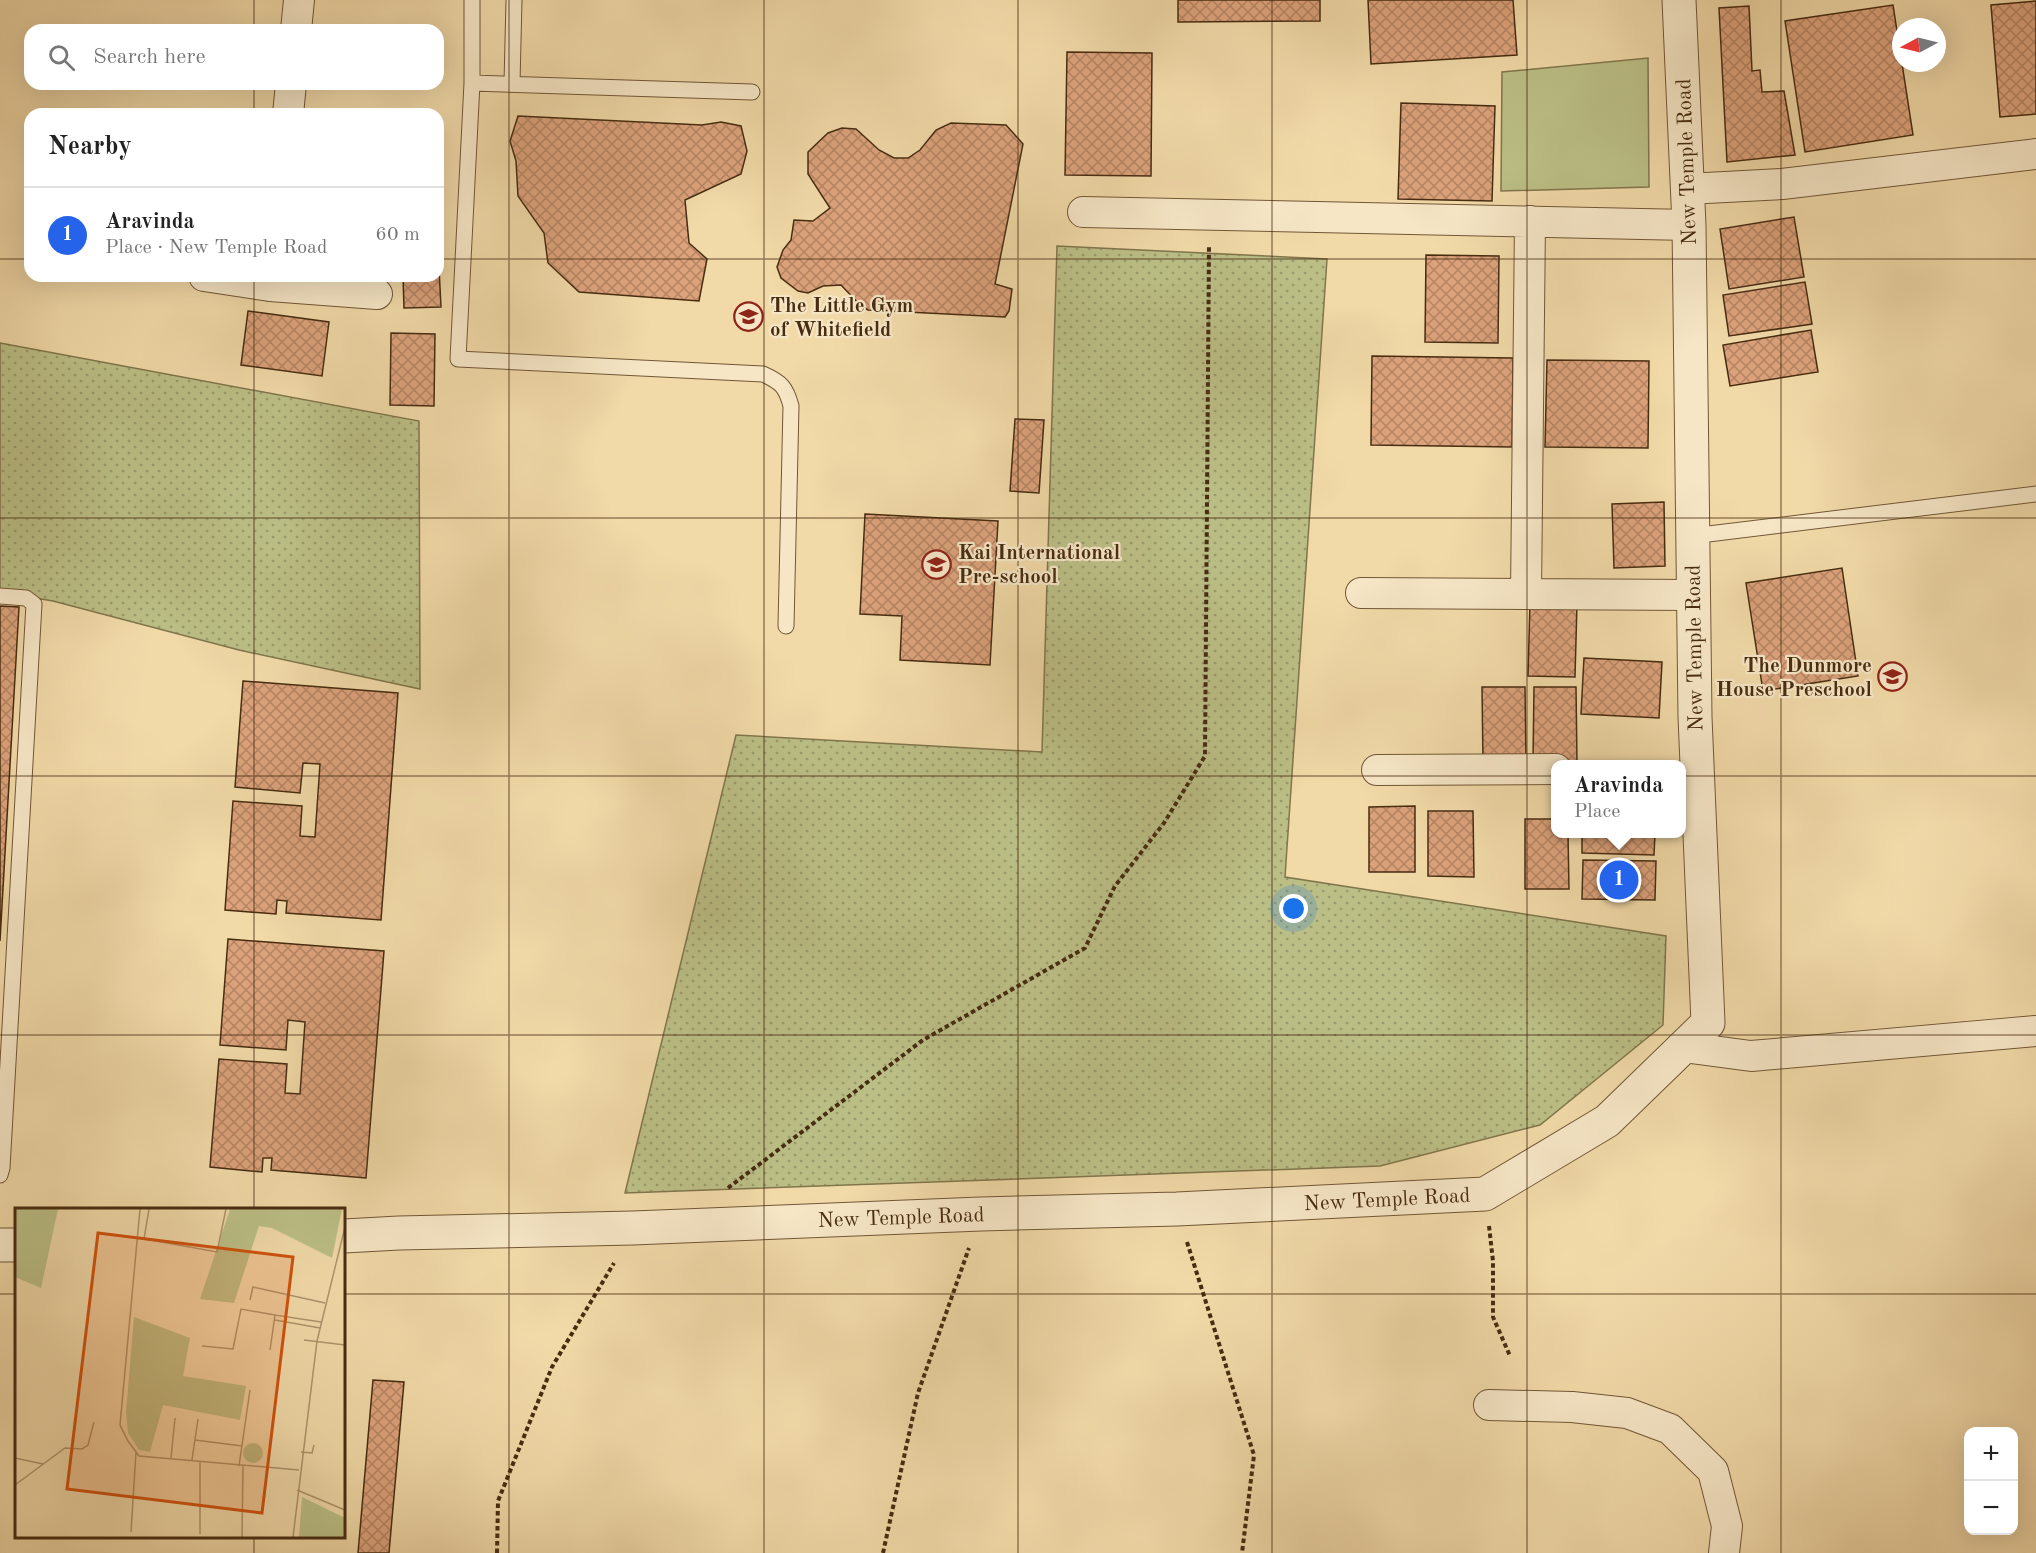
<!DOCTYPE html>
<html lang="en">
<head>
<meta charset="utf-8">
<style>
  :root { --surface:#fff; --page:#f6f6f6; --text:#222; --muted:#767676; --line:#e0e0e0; --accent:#2563eb }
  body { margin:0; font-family:"Old Standard TT",serif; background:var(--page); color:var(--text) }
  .controls { position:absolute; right:18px; bottom:18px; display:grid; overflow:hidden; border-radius:12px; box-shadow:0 6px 24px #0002 }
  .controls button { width:54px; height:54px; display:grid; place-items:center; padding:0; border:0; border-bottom:2px solid var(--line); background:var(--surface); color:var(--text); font:30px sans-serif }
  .compass { position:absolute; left:1892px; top:18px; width:54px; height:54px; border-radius:50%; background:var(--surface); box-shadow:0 6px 24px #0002; rotate:263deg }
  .you { position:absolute; left:1294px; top:909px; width:21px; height:21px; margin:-15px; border:4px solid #fff; border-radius:50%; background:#1a73e8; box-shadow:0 0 0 9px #1a73e833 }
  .badge { display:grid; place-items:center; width:39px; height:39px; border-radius:50%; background:var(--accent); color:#fff; font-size:20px; font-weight:700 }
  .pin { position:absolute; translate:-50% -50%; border:3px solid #fff; box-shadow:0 2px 6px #0006 }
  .popup { position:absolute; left:1551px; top:760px; width:135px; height:78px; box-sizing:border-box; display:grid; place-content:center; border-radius:12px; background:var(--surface); filter:drop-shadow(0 2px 4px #0005); font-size:20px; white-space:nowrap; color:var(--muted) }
  .popup b { font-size:22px; color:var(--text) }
  .popup::after { content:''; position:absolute; left:50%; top:100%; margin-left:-12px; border:12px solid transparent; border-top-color:var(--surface) }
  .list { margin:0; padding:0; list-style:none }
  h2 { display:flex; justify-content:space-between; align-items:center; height:78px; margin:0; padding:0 24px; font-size:26px }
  h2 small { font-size:20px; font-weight:400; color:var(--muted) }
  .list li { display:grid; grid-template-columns:39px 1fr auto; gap:18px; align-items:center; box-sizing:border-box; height:96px; padding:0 24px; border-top:2px solid var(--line) }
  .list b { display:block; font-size:22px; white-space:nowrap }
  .list p { margin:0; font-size:20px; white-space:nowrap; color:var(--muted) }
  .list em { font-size:20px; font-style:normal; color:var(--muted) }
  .icon { flex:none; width:33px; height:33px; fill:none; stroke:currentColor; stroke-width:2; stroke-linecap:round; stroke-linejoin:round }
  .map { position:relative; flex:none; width:2036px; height:1553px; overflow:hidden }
  .search { position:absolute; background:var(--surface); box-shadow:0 6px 24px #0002; left:24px; top:24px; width:420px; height:66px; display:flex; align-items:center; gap:15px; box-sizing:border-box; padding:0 21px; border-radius:18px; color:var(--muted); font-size:22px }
  .panel { position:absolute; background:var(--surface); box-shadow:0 6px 24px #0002; left:24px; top:108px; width:420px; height:174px; border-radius:18px }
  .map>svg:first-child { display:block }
  .grass { fill:url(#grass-dots); stroke:#81764b; stroke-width:1.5 }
  .park { fill:#bbbf86; stroke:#81764b; stroke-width:1.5 }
  .building { fill:url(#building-cross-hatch); stroke:#472c10; stroke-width:1.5 }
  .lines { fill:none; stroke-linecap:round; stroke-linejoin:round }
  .service-casing { stroke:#725736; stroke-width:17 }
  .minor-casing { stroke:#725736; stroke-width:32 }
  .tertiary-casing { stroke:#725736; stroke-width:35 }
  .path { stroke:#472c10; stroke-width:4; stroke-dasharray:4.5 3; stroke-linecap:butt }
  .service { stroke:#f6e6c6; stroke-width:15 }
  .minor { stroke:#f6e6c6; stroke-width:30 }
  .tertiary { stroke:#f6e6c6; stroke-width:33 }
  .grid { fill:none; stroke:#472c10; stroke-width:1.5; stroke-opacity:0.55 }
  .labels { text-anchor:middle; stroke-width:4.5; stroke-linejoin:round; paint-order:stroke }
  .street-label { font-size:21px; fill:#472c10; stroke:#f6e6c6 }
  .poi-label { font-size:21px; font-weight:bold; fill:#472c10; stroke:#f6e6c6; text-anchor:start }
  .inset-road { fill:none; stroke:#ad946b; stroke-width:1.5 }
  .view { fill:#d0520d; fill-opacity:0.15; stroke:#d0520d; stroke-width:3 }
  .inset-edge { fill:none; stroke:#472c10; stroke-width:3 }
</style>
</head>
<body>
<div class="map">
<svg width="2036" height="1553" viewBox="0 0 2036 1553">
  <defs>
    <pattern id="grass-dots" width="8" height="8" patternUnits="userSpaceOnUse" patternTransform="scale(1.5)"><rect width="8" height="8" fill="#bbbf86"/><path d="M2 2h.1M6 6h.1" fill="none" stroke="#9a9b6c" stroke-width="1.8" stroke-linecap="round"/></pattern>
    <pattern id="building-cross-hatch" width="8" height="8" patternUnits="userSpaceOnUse" patternTransform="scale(1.5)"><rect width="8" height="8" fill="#dca27b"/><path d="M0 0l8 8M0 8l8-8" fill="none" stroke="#b48463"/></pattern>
  </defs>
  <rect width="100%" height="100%" fill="#f1d9a8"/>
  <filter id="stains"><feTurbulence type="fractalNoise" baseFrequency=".00333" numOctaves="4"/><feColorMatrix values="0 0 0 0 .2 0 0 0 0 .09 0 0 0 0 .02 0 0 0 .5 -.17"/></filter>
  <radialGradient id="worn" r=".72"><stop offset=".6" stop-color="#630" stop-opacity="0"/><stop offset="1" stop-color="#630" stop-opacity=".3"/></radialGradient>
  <!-- grass -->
  <path class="grass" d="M 1057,246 L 1327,259 L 1285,877 L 1666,936 L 1663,1025 L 1540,1125 L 1380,1166 L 625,1193 L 736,735 L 1042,752 Z
    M 0,343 L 419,421 L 420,689 L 239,650 L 53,601 L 0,592 Z"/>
  <!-- park -->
  <path class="park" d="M 1648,58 L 1649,187 L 1501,191 L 1502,72 Z"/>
  <!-- building -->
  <path class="building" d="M 1178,0 L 1320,0 L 1320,21 L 1178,22 Z
    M 1368,0 L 1513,0 L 1517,55 L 1371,64 Z
    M 2036,1 L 2036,114 L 2000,117 L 1991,5 Z
    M 1893,5 L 1913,135 L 1805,152 L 1785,21 Z
    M 1749,6 L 1752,71 L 1760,70 L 1762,92 L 1784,91 L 1795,155 L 1727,162 L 1719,8 Z
    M 1067,52 L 1152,53 L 1151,176 L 1065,175 Z
    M 1401,103 L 1495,106 L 1492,201 L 1398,199 Z
    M 518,116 L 702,125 L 721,122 L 741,126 L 747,151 L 741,174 L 685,200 L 689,243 L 707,259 L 699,301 L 579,292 L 548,263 L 544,233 L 518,196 L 516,161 L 510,141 Z
    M 951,123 L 1006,125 L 1023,144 L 995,284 L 1012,289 L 1009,311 L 1005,317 L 868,310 L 861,306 L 841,285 L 823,286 L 808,293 L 798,291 L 781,278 L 777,267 L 783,250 L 791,240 L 794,220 L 813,221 L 830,208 L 808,174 L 808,152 L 828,133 L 842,128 L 856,129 L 879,150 L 894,158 L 908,158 L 920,150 L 936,130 Z
    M 1794,217 L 1804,277 L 1729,289 L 1720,229 Z
    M 438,248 L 441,307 L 404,308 L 403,276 L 438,276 Z
    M 1426,255 L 1499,256 L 1498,343 L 1425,342 Z
    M 1805,282 L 1812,324 L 1729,336 L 1723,295 Z
    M 248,311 L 329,322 L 322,376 L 241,365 Z
    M 1811,330 L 1818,372 L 1730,386 L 1723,345 Z
    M 391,333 L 435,334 L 434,406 L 390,405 Z
    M 1372,356 L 1513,358 L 1512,447 L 1371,445 Z
    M 1547,360 L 1649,361 L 1648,448 L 1545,447 Z
    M 1015,419 L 1044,420 L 1039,493 L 1010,491 Z
    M 1664,502 L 1665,566 L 1614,568 L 1612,504 Z
    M 865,514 L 998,521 L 990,665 L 900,660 L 902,616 L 860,614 Z
    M 1842,568 L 1858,676 L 1763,691 L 1746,583 Z
    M 1530,602 L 1577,603 L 1575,677 L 1528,676 Z
    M 0,606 L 19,607 L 0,941 Z
    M 1584,658 L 1662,662 L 1659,718 L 1581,714 Z
    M 243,681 L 398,693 L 381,920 L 286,913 L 287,901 L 277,900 L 276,914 L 225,910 L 233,801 L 302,806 L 300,836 L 315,837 L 320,764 L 303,763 L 300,793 L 235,787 Z
    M 1482,687 L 1525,687 L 1526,762 L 1483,762 Z
    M 1534,687 L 1576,687 L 1577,762 L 1533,761 Z
    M 1415,806 L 1415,872 L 1369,872 L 1369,807 Z
    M 1428,811 L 1473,811 L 1474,877 L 1428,876 Z
    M 1525,819 L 1556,819 L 1556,834 L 1568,834 L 1569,889 L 1525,889 Z
    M 1582,834 L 1655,834 L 1654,855 L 1582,853 Z
    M 1583,860 L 1656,861 L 1655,900 L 1582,899 Z
    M 228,939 L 384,951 L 366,1178 L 271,1170 L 272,1158 L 263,1158 L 262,1172 L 210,1167 L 219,1059 L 287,1064 L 285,1093 L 300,1094 L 305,1022 L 288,1020 L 286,1050 L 220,1045 Z
    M 373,1380 L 404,1382 L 389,1553 L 358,1553 Z"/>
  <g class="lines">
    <defs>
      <path id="service" d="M 472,0 L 472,83 L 752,92
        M 472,83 L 458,359 L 763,374 C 781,382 786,387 791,406 L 786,626
        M 512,83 L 514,0
        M 1692,536 L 2036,494
        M 0,596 L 26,598 L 34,604 L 2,1168 L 0,1175"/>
      <path id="minor" d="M 296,30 L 299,0
        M 288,114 L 291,84
        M 1687,189 L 1782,184 L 2036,154
        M 1083,212 L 1689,225
        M 204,276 L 270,286
        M 271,276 L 270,286 L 377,294
        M 1361,593 L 1692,595
        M 1526,594 L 1530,221
        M 1377,770 L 1556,769
        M 1683,1047 L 1751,1056 L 2036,1031
        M 1489,1405 L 1572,1407 L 1627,1413 L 1670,1429 L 1713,1471 L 1727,1526 L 1724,1553"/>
      <path id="tertiary" d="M 344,1236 L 399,1233 L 633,1228 L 981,1214 L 1177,1209 L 1485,1194 L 1607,1121 L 1708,1023 L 1695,717 L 1689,225 L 1679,0
        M 0,1245 L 16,1245"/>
    </defs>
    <!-- service casing -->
    <use href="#service" class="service-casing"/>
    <!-- minor casing -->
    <use href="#minor" class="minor-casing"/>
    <!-- tertiary casing -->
    <use href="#tertiary" class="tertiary-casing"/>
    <!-- path -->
    <path class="path" d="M 728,1188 L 923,1040 L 1085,948 L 1115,886 L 1164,823 L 1205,756 L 1209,246
      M 1489,1226 L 1493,1261 L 1493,1317 L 1510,1356
      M 1187,1242 L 1254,1455 L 1242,1553
      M 497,1553 L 498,1501 L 552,1367 L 614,1263
      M 883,1553 L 918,1393 L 969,1248"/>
    <!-- service -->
    <use href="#service" class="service"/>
    <!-- minor -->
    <use href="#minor" class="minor"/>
    <!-- tertiary -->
    <use href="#tertiary" class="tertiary"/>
  </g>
  <!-- grid -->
  <path class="grid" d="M 254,0 L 254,30M 509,0 L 509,1553M 764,0 L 764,1553M 1018,0 L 1018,1553M 1272,0 L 1272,1553M 1527,0 L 1527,1553M 1781,0 L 1781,1553M 254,84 L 254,114M 0,259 L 30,259M 438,259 L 2036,259M 254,276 L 254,1210M 0,518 L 2036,518M 0,776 L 2036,776M 0,1035 L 2036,1035M 0,1294 L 16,1294M 344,1294 L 2036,1294M 254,1536 L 254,1553"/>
  <!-- icons -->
  <defs>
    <symbol id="school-ring" viewBox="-11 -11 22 22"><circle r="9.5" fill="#f6e6c6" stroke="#8f2418" stroke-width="1.5"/><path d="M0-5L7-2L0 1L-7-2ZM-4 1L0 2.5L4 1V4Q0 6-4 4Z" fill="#8f2418"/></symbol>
  </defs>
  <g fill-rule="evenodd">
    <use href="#school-ring" x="732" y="300" width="33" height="33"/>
    <use href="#school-ring" x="920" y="548" width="33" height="33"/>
    <use href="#school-ring" x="1876" y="660" width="33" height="33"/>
  </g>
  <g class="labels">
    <!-- street labels -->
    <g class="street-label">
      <text transform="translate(1686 162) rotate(-92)" y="7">New Temple Road</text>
      <text transform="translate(1694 648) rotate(-91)" y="7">New Temple Road</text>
      <text transform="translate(1387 1199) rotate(-3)" y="7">New Temple Road</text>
      <text transform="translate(901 1217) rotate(-2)" y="7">New Temple Road</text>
    </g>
    <!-- poi labels -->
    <g class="poi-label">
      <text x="770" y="312">The Little Gym<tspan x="770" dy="24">of Whitefield</tspan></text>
      <text x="958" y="559">Kai International<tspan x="958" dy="24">Pre-school</tspan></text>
      <text x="1872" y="672" text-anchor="end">The Dunmore<tspan x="1872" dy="24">House Preschool</tspan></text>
    </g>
  </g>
  <!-- overview -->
  <g transform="translate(15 1208)">
    <rect width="330" height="330" fill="#f1d9a8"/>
    <path d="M 215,1 L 327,1 L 317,50 L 257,20 L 244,18 L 219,95 L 185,91 ZM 119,109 L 175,130 L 168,168 L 231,178 L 225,212 L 148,197 L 135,244 L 124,242 L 113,225 L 111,204 ZM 287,289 L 330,310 L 330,329 L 284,329 Z" fill="#bbbf86"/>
    <path d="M 0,1 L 43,1 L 26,80 L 0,69 Z" fill="#bbbf86"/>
    <path d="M228 245a10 10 0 1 1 20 0a10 10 0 1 1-20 0Z" fill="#bbbf86"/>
    <path class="inset-road" d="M 125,1 L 105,217 L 113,233 L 124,248 L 284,262M 134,1 L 129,31 L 202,44 L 211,1M 235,92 L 238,79 L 310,95M 260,112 L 305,120M 289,132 L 330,137M 187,138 L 218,141 L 226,101 L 260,107M 255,142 L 260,107 L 306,114M 180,232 L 227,238M 286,244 L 297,245 L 299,237M 0,250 L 28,256M 156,250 L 160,210M 177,252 L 183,211M 224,258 L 235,182M 0,277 L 50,240 L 67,241 L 73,237 L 79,214M 282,282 L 330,302M 116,324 L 121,244M 185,326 L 185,253M 227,329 L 228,258M 278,329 L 302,133 L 330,19"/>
    <path class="view" d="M 83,25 L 278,49 L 247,305 L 52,281 Z"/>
    <rect width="330" height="330" class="inset-edge"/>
  </g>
  <rect width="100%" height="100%" filter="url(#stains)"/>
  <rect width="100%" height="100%" fill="url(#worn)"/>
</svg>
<div class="controls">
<button>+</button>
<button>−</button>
</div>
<svg class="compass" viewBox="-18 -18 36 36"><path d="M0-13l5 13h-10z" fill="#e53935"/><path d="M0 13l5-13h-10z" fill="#767676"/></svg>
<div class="you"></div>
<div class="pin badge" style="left:1619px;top:880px">1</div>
<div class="popup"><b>Aravinda</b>Place</div>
<div class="search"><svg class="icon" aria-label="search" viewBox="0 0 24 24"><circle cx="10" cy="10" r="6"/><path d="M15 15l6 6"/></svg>Search here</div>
<section class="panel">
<h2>Nearby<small></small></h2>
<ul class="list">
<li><span class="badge">1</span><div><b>Aravinda</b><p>Place · New Temple Road</p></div><em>60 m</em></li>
</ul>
</section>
</div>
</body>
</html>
